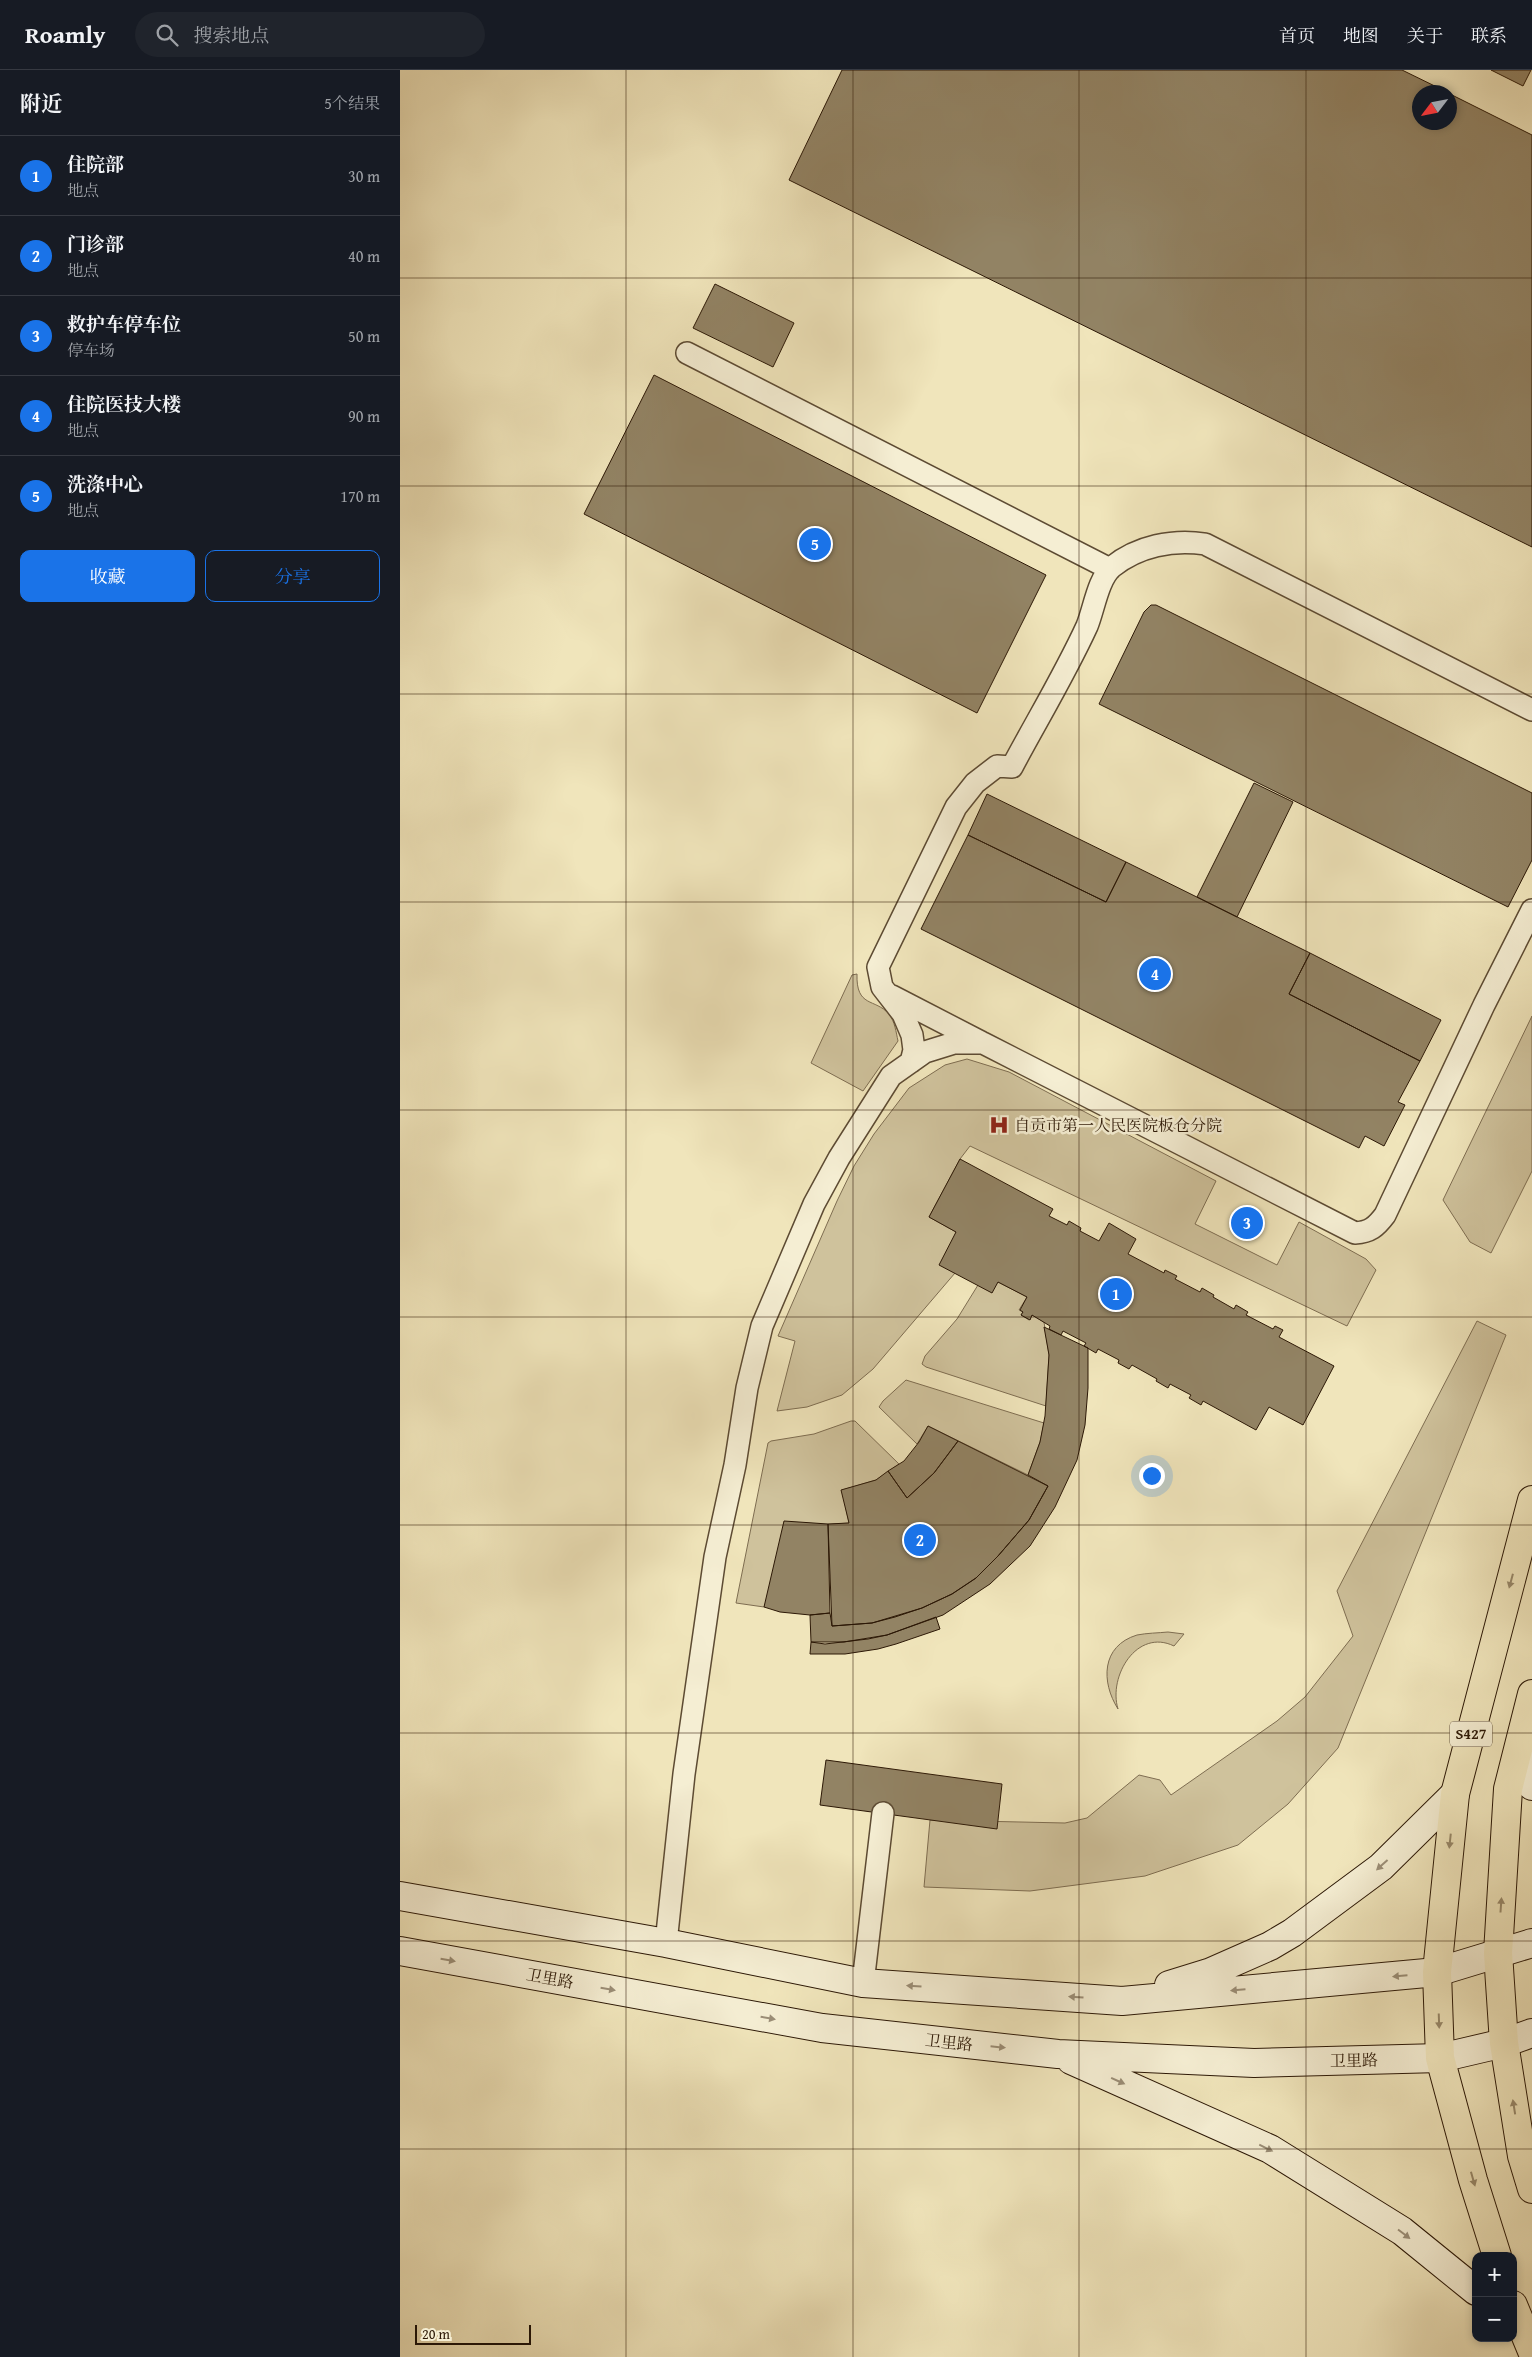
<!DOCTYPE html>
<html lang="zh">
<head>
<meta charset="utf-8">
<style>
  :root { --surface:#171b24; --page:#20242c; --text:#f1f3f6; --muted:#9ea1a6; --line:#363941; --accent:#1a73e8 }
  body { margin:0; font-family:"Gentium Book Plus","Noto Serif SC",serif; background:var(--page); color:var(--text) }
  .controls { position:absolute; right:15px; bottom:15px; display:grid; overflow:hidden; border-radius:10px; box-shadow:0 2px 8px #0003 }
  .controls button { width:45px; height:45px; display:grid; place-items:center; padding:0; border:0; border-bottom:1px solid var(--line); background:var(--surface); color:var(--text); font:25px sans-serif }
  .compass { position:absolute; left:1012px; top:15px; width:45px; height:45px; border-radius:50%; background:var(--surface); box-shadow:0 2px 8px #0003; rotate:238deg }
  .scale { position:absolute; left:15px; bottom:12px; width:116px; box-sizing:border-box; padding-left:5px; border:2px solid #2c1806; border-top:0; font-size:14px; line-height:18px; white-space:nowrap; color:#2c1806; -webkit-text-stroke:4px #f5eed3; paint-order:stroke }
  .you { position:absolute; left:751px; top:1405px; width:18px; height:18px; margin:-12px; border:4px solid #fff; border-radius:50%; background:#1a73e8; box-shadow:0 0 0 8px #1a73e833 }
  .badge { display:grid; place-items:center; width:32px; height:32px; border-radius:50%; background:var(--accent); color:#fff; font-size:16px; font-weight:700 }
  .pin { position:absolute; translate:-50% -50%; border:2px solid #fff; box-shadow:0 1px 5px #0006 }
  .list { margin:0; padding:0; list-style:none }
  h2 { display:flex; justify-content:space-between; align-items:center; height:65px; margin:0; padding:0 20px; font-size:21px }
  h2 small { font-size:16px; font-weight:400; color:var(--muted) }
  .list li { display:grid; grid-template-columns:32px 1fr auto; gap:15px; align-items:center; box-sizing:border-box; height:80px; padding:0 20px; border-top:1px solid var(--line) }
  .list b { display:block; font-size:19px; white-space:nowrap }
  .list p { margin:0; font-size:16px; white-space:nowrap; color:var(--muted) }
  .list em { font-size:16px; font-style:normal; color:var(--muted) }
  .actions { display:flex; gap:10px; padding:15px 20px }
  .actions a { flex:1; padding:11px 0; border:1px solid var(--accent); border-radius:10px; text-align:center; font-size:18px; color:var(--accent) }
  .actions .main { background:var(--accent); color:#fff }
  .icon { flex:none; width:28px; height:28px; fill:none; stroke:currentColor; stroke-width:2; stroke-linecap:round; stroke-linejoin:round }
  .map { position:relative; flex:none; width:1132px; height:2287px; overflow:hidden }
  header { display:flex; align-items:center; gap:30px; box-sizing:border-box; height:70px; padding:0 25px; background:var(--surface); border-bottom:1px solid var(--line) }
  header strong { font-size:24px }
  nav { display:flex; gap:28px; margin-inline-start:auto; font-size:18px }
  .search { width:350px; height:45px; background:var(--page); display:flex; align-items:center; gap:12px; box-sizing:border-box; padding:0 18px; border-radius:28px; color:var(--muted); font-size:19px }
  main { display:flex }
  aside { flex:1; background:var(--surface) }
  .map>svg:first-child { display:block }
  .green { fill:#cfc29c; stroke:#7e6d51 }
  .building { fill:#928364; stroke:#2c1806 }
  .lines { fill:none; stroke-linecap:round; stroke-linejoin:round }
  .service-casing { stroke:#5d4b33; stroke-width:24 }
  .secondary-casing { stroke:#2c1806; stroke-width:30 }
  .primary-casing { stroke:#2c1806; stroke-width:30 }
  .service { stroke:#f5eed3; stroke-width:21 }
  .secondary { stroke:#f5eed3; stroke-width:28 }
  .primary { stroke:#f0e5bb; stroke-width:28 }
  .oneway { fill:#98896a }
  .oneway2 { fill:#9b8e77 }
  .grid { fill:none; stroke:#2c1806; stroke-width:1; stroke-opacity:0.55 }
  .labels { text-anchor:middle; stroke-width:5; stroke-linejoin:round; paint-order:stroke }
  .shield { fill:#f5eed3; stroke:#685844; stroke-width:1 }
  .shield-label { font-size:15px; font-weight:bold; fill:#2c1806 }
  .poi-label { font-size:16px; fill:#2c1806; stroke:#f5eed3; text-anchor:start }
  .street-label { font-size:16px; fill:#2c1806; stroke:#f5eed3 }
</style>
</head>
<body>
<header>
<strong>Roamly</strong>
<div class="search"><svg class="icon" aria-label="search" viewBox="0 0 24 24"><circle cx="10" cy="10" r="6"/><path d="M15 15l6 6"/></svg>搜索地点</div>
<nav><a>首页</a><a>地图</a><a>关于</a><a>联系</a></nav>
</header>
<main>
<aside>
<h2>附近<small>5个结果</small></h2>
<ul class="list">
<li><span class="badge">1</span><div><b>住院部</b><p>地点</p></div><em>30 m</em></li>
<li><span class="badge">2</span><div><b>门诊部</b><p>地点</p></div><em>40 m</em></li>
<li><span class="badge">3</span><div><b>救护车停车位</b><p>停车场</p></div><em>50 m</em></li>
<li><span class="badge">4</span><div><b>住院医技大楼</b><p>地点</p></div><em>90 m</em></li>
<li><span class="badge">5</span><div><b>洗涤中心</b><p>地点</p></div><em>170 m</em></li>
</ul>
<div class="actions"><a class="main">收藏</a><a>分享</a></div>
</aside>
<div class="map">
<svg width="1132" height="2287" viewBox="0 0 1132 2287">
  <rect width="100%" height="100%" fill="#f0e5bb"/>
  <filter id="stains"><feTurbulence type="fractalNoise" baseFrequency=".004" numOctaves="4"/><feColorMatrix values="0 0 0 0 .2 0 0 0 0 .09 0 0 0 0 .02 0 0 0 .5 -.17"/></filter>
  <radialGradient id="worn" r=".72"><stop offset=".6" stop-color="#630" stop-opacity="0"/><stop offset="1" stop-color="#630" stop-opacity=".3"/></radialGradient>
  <!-- green -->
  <path class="green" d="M 457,904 C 456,938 475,928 489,944 C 495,952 496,962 498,971 L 463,1021 L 411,993 L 452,905 Z
    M 1132,946 L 1132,1101 L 1091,1183 L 1070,1172 L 1043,1130 Z
    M 567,989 L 609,1002 L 816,1111 L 795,1154 L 877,1195 L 899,1152 L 966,1189 L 976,1200 L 947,1256 L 570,1076 L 560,1089 L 529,1147 L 556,1162 L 555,1203 L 473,1299 L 442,1325 L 407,1337 L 377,1341 L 395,1271 L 378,1266 L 437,1131 L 454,1096 L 474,1064 L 509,1018 L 545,995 Z
    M 598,1212 L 627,1227 L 619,1240 L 623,1242 L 621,1245 L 629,1250 L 632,1245 L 644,1252 L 649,1285 L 646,1336 L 526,1297 L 522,1294 L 525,1286 L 557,1249 L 578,1215 Z
    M 1077,1251 L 1106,1265 L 938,1678 L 888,1734 L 838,1775 L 745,1806 L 630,1821 L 524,1817 L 530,1750 L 665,1753 L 687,1748 L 739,1705 L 760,1710 L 771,1725 L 877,1651 L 905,1627 L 953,1566 L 937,1521 Z
    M 506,1310 L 644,1353 L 640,1372 L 628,1405 L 528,1356 L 517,1374 L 479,1337 L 483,1331 Z
    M 451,1351 L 455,1351 L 499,1394 L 476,1410 L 442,1420 L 449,1453 L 418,1455 L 364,1537 L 336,1533 L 368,1373 L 371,1371 L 414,1364 Z
    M 768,1562 L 784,1564 L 774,1576 C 737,1558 708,1606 718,1639 C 701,1612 701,1576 737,1565 C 747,1563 758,1563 768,1562 Z"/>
  <!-- building -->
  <path class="building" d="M 442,0 L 1002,0 L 1047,22 L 1019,22 L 1019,52 L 1050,52 L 1050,24 L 1132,65 L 1132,477 L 389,110 Z
    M 1091,0 L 1131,0 L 1123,16 Z
    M 315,214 L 394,253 L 373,297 L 293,258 Z
    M 254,305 L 646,505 L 577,643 L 184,444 Z
    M 751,535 L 756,535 L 1132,723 L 1132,790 L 1108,837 L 699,634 L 744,542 Z
    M 854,713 L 893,732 L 837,847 L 797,827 Z
    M 587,724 L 726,792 L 706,832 L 568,765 Z
    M 568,765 L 706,832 L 726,792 L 910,883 L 889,924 L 1020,991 L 998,1032 L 1005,1035 L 984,1076 L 965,1066 L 959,1078 L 521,859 Z
    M 910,883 L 1041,950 L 1020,991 L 889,924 Z
    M 560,1089 L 653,1139 L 649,1146 L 667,1155 L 669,1151 L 681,1158 L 680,1161 L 699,1171 L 709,1153 L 736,1169 L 728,1184 L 764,1203 L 765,1200 L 777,1206 L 775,1209 L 800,1222 L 802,1218 L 814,1225 L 813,1227 L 834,1239 L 836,1235 L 848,1242 L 846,1245 L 873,1259 L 875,1256 L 883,1260 L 879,1267 L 934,1296 L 903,1355 L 869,1337 L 856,1360 L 803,1331 L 801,1335 L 789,1328 L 791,1325 L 770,1314 L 768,1318 L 756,1311 L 757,1309 L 732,1295 L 729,1299 L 718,1293 L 719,1290 L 698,1279 L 696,1283 L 684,1276 L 686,1273 L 663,1261 L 661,1265 L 649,1259 L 650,1256 L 632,1245 L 630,1250 L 621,1245 L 623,1242 L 620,1240 L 627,1227 L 598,1212 L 592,1223 L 539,1195 L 556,1162 L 529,1147 Z
    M 644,1257 L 688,1278 L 688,1318 L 685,1355 L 677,1390 L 655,1437 L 630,1476 L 590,1514 L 543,1545 L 487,1565 L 444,1572 L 411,1572 L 410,1545 L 430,1543 L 432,1556 L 472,1553 L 522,1538 L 552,1524 L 576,1508 L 598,1486 L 629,1450 L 648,1416 L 628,1405 L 640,1372 L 645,1346 L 649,1285 Z
    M 528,1356 L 558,1371 L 534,1403 L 507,1428 L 488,1401 L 504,1391 L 519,1372 Z
    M 558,1371 L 648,1416 L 629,1450 L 598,1486 L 576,1508 L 552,1524 L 522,1538 L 495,1547 L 472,1553 L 432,1556 L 428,1454 L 449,1453 L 441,1420 L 476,1410 L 488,1401 L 507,1428 L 534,1403 Z
    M 384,1451 L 428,1454 L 430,1543 L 410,1545 L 380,1542 L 364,1537 Z
    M 536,1547 L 540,1559 L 496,1574 L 478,1579 L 445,1584 L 410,1584 L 411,1572 L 425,1574 L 468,1569 L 487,1565 Z
    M 426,1690 L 602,1714 L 597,1759 L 420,1735 Z"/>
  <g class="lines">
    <defs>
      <path id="service" d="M 287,283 L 710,499
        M 492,926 L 581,972
        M 511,992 L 514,980 L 512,965 L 503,944 L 482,917 L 478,897 L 556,737 L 575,713 L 597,696 L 612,697 C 637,650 665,604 687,556 C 694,539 698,509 712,497 C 738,476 773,469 805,474 L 1132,640
        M 266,1873 L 284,1704 L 315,1487 L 335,1395 L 347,1318 L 362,1256 L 414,1134 L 439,1088 L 491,1006 L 525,982 L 554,973 L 583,973 L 955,1163 C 970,1162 976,1157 985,1145 L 1084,935 L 1132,840
        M 463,1913 L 483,1743"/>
      <path id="secondary" d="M 1120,1674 L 1132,1716
        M 0,1826 L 266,1873 L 463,1913 L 722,1931 L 1037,1902 L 1132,1873
        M 0,1881 L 422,1958 L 658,1984 L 854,1993 L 1040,1988 L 1104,1973 L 1132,1963
        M 769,1915 L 811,1902 L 870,1876 L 892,1863 L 981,1797 L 1055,1724
        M 671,1990 L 870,2079 L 1002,2161 L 1076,2221"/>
      <path id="primary" d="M 1132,1624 L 1108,1719 L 1098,1883 L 1104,1973 L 1122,2086 L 1132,2119
        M 1097,2186 L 1073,2110 L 1040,1988 L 1037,1902 L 1055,1724 L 1132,1430
        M 1113,2235 L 1132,2281"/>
    </defs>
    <!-- service casing -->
    <use href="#service" class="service-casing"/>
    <!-- secondary casing -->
    <use href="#secondary" class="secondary-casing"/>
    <!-- primary casing -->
    <use href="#primary" class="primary-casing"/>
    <!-- service -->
    <use href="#service" class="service"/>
    <!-- secondary -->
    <use href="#secondary" class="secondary"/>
    <!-- primary -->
    <use href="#primary" class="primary"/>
  </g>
  <!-- one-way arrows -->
  <defs><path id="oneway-solid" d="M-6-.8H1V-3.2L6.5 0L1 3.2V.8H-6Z" transform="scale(1.25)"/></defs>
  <g class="oneway">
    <use href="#oneway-solid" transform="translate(1111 1511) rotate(105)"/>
    <use href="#oneway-solid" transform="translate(1050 1771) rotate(96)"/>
    <use href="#oneway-solid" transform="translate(1101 1835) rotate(-86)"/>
    <use href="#oneway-solid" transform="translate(1039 1951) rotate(88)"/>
    <use href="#oneway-solid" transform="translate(1114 2037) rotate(-99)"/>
    <use href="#oneway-solid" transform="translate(1073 2109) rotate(74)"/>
  </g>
  <g class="oneway2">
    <use href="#oneway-solid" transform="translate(982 1795) rotate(138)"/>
    <use href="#oneway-solid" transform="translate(48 1890) rotate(10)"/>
    <use href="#oneway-solid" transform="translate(1000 1906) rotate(175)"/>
    <use href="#oneway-solid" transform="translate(514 1916) rotate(-176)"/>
    <use href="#oneway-solid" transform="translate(208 1919) rotate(10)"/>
    <use href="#oneway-solid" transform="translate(838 1920) rotate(175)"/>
    <use href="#oneway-solid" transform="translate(676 1927) rotate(-176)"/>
    <use href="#oneway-solid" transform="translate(368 1948) rotate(10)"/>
    <use href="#oneway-solid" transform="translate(598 1977) rotate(6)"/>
    <use href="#oneway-solid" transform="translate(718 2011) rotate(24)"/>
    <use href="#oneway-solid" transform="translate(866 2078) rotate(26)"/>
    <use href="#oneway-solid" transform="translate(1004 2164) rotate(37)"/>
  </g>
  <!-- grid -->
  <path class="grid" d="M 226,0 L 226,2287M 453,0 L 453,2287M 679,0 L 679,2287M 906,0 L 906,2287M 0,208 L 1132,208M 0,416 L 1132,416M 0,624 L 1132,624M 0,832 L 1132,832M 0,1040 L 1132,1040M 0,1247 L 1132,1247M 0,1455 L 1132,1455M 0,1663 L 1132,1663M 0,1871 L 1132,1871M 0,2079 L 1132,2079"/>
  <!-- icons -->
  <defs>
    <symbol id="hospital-bare" viewBox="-9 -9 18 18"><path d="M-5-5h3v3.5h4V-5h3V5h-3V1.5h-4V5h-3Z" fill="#8f2418" stroke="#f5eed3" stroke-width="2.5" paint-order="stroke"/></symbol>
  </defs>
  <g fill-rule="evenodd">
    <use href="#hospital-bare" x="585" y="1041" width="28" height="28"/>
  </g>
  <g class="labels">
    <!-- shield labels -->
    <rect class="shield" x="1050" y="1651.5" width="42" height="25" rx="4"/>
    <g class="shield-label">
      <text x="1071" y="1669">S427</text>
    </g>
    <!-- poi labels -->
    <g class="poi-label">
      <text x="614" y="1061">自贡市第一人民医院板仓分院</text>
    </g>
    <!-- street labels -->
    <g class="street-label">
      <text transform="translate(150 1908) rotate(10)" y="6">卫里路</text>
      <text transform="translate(549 1972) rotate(6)" y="6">卫里路</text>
      <text transform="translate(954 1990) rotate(-1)" y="6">卫里路</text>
    </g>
  </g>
  <rect width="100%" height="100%" filter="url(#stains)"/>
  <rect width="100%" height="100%" fill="url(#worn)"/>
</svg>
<div class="controls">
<button>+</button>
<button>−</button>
</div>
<svg class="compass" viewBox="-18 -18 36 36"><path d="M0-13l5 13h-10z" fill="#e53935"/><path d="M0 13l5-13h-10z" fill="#9ea1a6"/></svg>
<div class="scale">20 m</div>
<div class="you"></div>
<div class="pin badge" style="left:716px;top:1224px">1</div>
<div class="pin badge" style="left:520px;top:1470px">2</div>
<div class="pin badge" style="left:847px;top:1153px">3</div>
<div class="pin badge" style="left:755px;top:904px">4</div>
<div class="pin badge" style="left:415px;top:474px">5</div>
</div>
</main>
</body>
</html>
